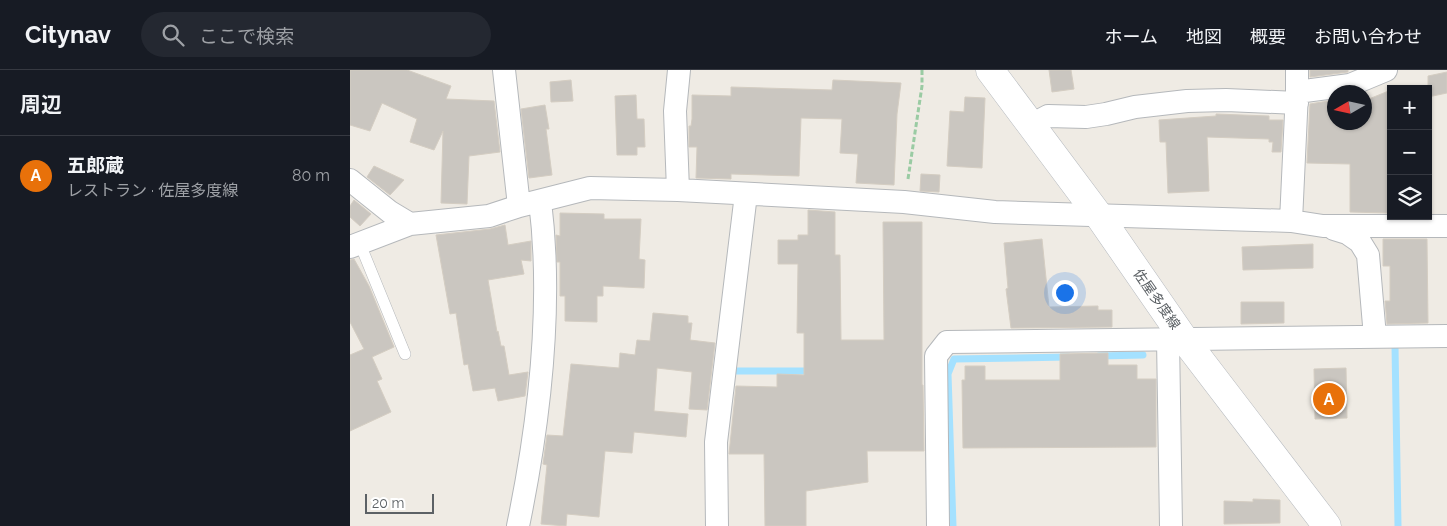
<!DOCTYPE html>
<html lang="ja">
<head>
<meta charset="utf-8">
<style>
  :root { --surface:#171b24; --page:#242831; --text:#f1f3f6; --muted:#9ea1a6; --line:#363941; --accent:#0f766e }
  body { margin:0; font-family:Raleway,"Noto Sans JP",sans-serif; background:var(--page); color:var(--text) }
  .controls { position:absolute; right:15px; top:15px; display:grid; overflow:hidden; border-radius:0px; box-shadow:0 1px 4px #0004 }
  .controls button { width:45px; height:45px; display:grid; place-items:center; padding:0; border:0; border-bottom:1px solid var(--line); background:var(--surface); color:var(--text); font:25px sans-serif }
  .compass { position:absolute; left:977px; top:15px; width:45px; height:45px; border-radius:50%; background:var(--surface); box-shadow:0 1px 4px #0004; rotate:261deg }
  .scale { position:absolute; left:15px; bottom:12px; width:69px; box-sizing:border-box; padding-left:5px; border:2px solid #5c6165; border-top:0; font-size:14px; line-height:18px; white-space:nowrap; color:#5c6165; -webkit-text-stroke:4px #fff; paint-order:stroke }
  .you { position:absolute; left:714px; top:222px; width:18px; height:18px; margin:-12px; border:4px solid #fff; border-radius:50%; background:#1a73e8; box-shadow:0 0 0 8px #1a73e833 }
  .badge { display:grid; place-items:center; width:32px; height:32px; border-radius:50%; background:var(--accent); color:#fff; font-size:16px; font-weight:700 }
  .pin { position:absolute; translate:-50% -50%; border:2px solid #fff; box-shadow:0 1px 5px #0006 }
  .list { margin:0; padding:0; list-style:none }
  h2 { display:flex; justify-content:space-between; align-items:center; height:65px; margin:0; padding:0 20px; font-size:21px }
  h2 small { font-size:16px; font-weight:400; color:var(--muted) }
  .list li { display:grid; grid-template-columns:32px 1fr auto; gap:15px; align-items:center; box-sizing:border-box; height:80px; padding:0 20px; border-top:1px solid var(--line) }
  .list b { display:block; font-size:19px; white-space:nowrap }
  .list p { margin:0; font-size:16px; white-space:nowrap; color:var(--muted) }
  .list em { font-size:16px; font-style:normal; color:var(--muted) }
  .icon { flex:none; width:28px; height:28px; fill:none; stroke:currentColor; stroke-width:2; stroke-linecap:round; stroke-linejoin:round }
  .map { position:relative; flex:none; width:1097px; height:456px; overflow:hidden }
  header { display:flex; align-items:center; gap:30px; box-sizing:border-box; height:70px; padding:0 25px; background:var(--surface); border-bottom:1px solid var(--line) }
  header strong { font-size:24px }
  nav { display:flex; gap:28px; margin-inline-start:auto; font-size:18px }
  .search { width:350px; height:45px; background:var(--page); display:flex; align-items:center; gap:12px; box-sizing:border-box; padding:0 18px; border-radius:28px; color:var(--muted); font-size:19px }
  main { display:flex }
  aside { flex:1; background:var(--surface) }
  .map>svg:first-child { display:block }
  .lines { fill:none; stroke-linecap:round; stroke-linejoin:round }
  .stream { stroke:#a4e1ff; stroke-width:7 }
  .building { fill:#cac6c0; stroke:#d4cdc2 }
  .service-casing { stroke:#b5b8bb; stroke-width:12 }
  .minor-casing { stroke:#b5b8bb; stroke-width:24 }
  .secondary-casing { stroke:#b6babf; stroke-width:29 }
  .path { stroke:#9acba3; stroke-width:3; stroke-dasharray:5 2.5; stroke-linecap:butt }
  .service { stroke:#fff; stroke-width:11 }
  .minor { stroke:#fff; stroke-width:22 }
  .secondary { stroke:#fff; stroke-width:28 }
  .labels { text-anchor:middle; stroke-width:4.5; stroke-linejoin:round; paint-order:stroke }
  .street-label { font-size:14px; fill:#5c6165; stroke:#fff }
</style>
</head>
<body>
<header>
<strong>Citynav</strong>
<div class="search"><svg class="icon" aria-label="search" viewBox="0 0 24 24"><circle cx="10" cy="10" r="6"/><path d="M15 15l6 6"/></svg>ここで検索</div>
<nav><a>ホーム</a><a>地図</a><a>概要</a><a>お問い合わせ</a></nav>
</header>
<main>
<aside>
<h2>周辺<small></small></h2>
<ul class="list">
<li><span class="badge" style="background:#e8710a">A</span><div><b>五郎蔵</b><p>レストラン · 佐屋多度線</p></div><em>80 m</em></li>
</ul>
</aside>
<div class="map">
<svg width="1097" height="456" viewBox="0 0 1097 456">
  <rect width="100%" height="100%" fill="#efebe4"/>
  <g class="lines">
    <!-- stream -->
    <path class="stream" d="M 1045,276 L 1048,456
      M 749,286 L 793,285
      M 387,301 L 461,301
      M 603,456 L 598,304 L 604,289 L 718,287"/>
  </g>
  <!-- building -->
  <path class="building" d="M 0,0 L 57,0 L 101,16 L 96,29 L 144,31 L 150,82 L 119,86 L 117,134 L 91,133 L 93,61 L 84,80 L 60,72 L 67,49 L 32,33 L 20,61 L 0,55 Z
    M 699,0 L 721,0 L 724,19 L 702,22 Z
    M 960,0 L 998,0 L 998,2 L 960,7 Z
    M 1097,2 L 1097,23 L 1078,27 L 1078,6 Z
    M 221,10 L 223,31 L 201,32 L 200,12 Z
    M 483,10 L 551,13 L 547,44 L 544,115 L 506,113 L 508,84 L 490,83 L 492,49 L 451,48 L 449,106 L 381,104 L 381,109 L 346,108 L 347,77 L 339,77 L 339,56 L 341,56 L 342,49 L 342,25 L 381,26 L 381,17 L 482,20 Z
    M 1041,20 L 1041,112 L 1038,112 L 1038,143 L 1000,142 L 1000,94 L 957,93 L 960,34 L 984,30 L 984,52 L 1014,52 L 1014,31 Z
    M 286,25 L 287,49 L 294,49 L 295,77 L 287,77 L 287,85 L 267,85 L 265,26 Z
    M 615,27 L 635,28 L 632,98 L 597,96 L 600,41 L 614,42 Z
    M 195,35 L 199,59 L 196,59 L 202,105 L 179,108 L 171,39 Z
    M 866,44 L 919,46 L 919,50 L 933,50 L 931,82 L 922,82 L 923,72 L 919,72 L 919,69 L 857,67 L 859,121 L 818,123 L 816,72 L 810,72 L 809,50 L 866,46 Z
    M 24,96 L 54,110 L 40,125 L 17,107 Z
    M 571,104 L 590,105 L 589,122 L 570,121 Z
    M 4,130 L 21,144 L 10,156 L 0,147 L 0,136 Z
    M 458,140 L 485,142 L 485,185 L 490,185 L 491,270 L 534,270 L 533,152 L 572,152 L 572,315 L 573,315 L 574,381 L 517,381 L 518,412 L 456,421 L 456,456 L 415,456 L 414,384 L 379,384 L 386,316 L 427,317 L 427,304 L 454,305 L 454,263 L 447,263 L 448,194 L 428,194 L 428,170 L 448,170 L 448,165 L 458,165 Z
    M 210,143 L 254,144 L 254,149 L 291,149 L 289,189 L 295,190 L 294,218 L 253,216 L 253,226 L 247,226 L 247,252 L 215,251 L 215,226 L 210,226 L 210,192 L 207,192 L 206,165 L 210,166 Z
    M 155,155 L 158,175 L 181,171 L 181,191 L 171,190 L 174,204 L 138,210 L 147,262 L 148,261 L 151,276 L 154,276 L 159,305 L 178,302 L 175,326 L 148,331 L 145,318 L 123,321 L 118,294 L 114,295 L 106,243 L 100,244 L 86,165 L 140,159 Z
    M 692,169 L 699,237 L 748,236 L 748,240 L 762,240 L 762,257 L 661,258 L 656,219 L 658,218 L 654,173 Z
    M 1033,169 L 1077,169 L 1078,253 L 1037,254 L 1035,231 L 1040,231 L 1040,196 L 1033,196 Z
    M 963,174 L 963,198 L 893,200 L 892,177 Z
    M 4,189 L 19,216 L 44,277 L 22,287 L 32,309 L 27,311 L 41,342 L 0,361 L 0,285 L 14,279 L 0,252 L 0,190 Z
    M 891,232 L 934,232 L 934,253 L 891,254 Z
    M 303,243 L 338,246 L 338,253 L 342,253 L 340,270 L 365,273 L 357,340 L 339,339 L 342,302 L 307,298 L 304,341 L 338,344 L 336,367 L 284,362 L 282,383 L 255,381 L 249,447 L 217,444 L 216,456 L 191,454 L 197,395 L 193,394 L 197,365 L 213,366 L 221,294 L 269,298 L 270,283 L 285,285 L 287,270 L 300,271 Z
    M 758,283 L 758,295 L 787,295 L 787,309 L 806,309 L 806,377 L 613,378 L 612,310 L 615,310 L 615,296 L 635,296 L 635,310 L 710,310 L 710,284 Z
    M 996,298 L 997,348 L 965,349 L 964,299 Z
    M 903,429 L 930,430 L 930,453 L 874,454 L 874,431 L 903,432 Z"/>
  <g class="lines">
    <defs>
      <path id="service" d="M 10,174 L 55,284"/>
      <path id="minor" d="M 154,0 L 169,136
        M 947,22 L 1000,15 L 1036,0
        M 681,55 L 698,46 L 736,47 L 756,44 L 785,37 L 837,31 L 876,30 L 947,33
        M 0,110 L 40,142 L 60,154
        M 328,120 L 325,41 L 329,0
        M 941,151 L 947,22 L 947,0
        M 984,159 L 997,163 L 1010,172 L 1018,185 L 1025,267
        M 0,177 L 60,154 L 139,146 L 169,136 L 240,118 L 328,120 L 554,132 L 645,142 L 941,151 L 973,156 L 1097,156
        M 818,269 L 821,456
        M 168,456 C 189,354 203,235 190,131
        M 367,456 L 366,372 L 396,124
        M 588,456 L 586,286 L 597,272 L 1097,266"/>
      <path id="secondary" d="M 640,0 L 749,146 L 834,269 L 977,456"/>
    </defs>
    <!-- service casing -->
    <use href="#service" class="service-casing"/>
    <!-- minor casing -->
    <use href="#minor" class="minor-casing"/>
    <!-- secondary casing -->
    <use href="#secondary" class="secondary-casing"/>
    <!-- path -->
    <path class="path" d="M 558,109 L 572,16 L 572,0"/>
    <!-- service -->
    <use href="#service" class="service"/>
    <!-- minor -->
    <use href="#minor" class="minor"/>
    <!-- secondary -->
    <use href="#secondary" class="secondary"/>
  </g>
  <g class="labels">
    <!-- street labels -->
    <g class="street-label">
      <text transform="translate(807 229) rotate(55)" y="5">佐屋多度線</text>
    </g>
  </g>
</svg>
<div class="controls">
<button>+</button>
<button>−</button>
<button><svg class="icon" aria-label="layers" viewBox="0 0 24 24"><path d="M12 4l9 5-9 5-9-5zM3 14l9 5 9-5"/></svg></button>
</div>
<svg class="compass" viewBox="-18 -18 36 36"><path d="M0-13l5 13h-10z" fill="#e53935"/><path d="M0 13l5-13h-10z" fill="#9ea1a6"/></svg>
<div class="scale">20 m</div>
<div class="you"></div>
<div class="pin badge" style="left:979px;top:329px;background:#e8710a">A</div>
</div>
</main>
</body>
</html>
